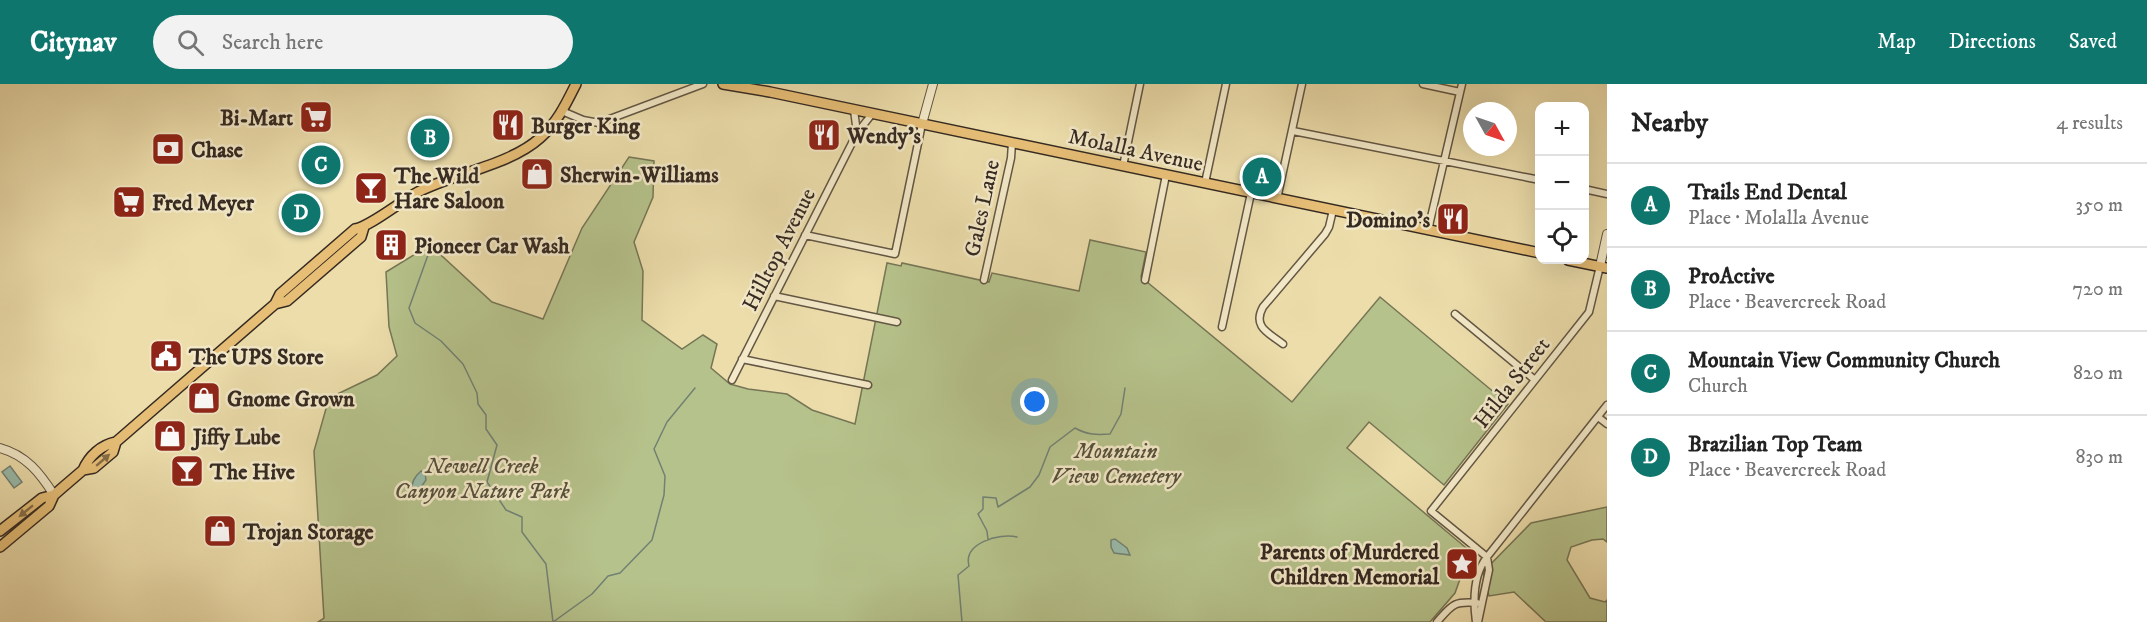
<!DOCTYPE html>
<html lang="en">
<head>
<meta charset="utf-8">
<style>
  :root { --surface:#fff; --page:#f2f2f2; --text:#222; --muted:#767676; --line:#e0e0e0; --accent:#0f766e }
  body { margin:0; font-family:"IM FELL DW Pica",serif; background:var(--page); color:var(--text) }
  .controls { position:absolute; right:18px; top:18px; display:grid; overflow:hidden; border-radius:12px; box-shadow:0 6px 24px #0002 }
  .controls button { width:54px; height:54px; display:grid; place-items:center; padding:0; border:0; border-bottom:2px solid var(--line); background:var(--surface); color:var(--text); font:30px sans-serif }
  .compass { position:absolute; left:1463px; top:18px; width:54px; height:54px; border-radius:50%; background:var(--surface); box-shadow:0 6px 24px #0002; rotate:130deg }
  .you { position:absolute; left:1035px; top:318px; width:21px; height:21px; margin:-15px; border:4px solid #fff; border-radius:50%; background:#1a73e8; box-shadow:0 0 0 9px #1a73e833 }
  .badge { display:grid; place-items:center; width:39px; height:39px; border-radius:50%; background:var(--accent); color:#fff; font-size:20px; font-weight:700 }
  .pin { position:absolute; translate:-50% -50%; border:3px solid #fff; box-shadow:0 2px 6px #0006 }
  .list { margin:0; padding:0; list-style:none }
  h2 { display:flex; justify-content:space-between; align-items:center; height:78px; margin:0; padding:0 24px; font-size:26px }
  h2 small { font-size:20px; font-weight:400; color:var(--muted) }
  .list li { display:grid; grid-template-columns:39px 1fr auto; gap:18px; align-items:center; box-sizing:border-box; height:84px; padding:0 24px; border-top:2px solid var(--line) }
  .list b { display:block; font-size:22px; white-space:nowrap }
  .list p { margin:0; font-size:20px; white-space:nowrap; color:var(--muted) }
  .list em { font-size:20px; font-style:normal; color:var(--muted) }
  .icon { flex:none; width:33px; height:33px; fill:none; stroke:currentColor; stroke-width:2; stroke-linecap:round; stroke-linejoin:round }
  .map { position:relative; flex:none; width:1607px; height:538px; overflow:hidden }
  header { display:flex; align-items:center; gap:36px; box-sizing:border-box; height:84px; padding:0 30px; background:var(--accent); color:#fff }
  header strong { font-size:28px }
  nav { display:flex; gap:33px; margin-inline-start:auto; font-size:21px }
  .search { width:420px; height:54px; background:var(--page); display:flex; align-items:center; gap:15px; box-sizing:border-box; padding:0 21px; border-radius:33px; color:var(--muted); font-size:22px }
  main { display:flex }
  aside { flex:1; background:var(--surface) }
  .map>svg:first-child { display:block }
  .green { fill:#b6c28b; stroke:#767656; stroke-width:1.5 }
  .water { fill:#99bbab; stroke:#718174; stroke-width:1.5 }
  .lines { fill:none; stroke-linecap:round; stroke-linejoin:round }
  .stream { stroke:#718174; stroke-width:1.5 }
  .minor-casing { stroke:#635744; stroke-width:9 }
  .tertiary-casing { stroke:#635744; stroke-width:10 }
  .primary-casing { stroke:#352a22; stroke-width:12 }
  .minor { stroke:#f3e9c8; stroke-width:6 }
  .tertiary { stroke:#f3e9c8; stroke-width:8 }
  .primary { stroke:#e6be76; stroke-width:9 }
  .oneway { fill:#856d48 }
  .labels { text-anchor:middle; stroke-width:5; stroke-linejoin:round; paint-order:stroke }
  .poi-label { font-size:22px; font-weight:bold; fill:#352a22; stroke:#f3e9c8; text-anchor:start }
  .street-label { font-size:22px; fill:#352a22; stroke:#f3e9c8 }
  .park-label { font-size:22px; font-style:italic; fill:#55503c; stroke:#f3e9c8 }
</style>
</head>
<body>
<header>
<strong>Citynav</strong>
<div class="search"><svg class="icon" aria-label="search" viewBox="0 0 24 24"><circle cx="10" cy="10" r="6"/><path d="M15 15l6 6"/></svg>Search here</div>
<nav><a>Map</a><a>Directions</a><a>Saved</a></nav>
</header>
<main>
<div class="map">
<svg width="1607" height="538" viewBox="0 0 1607 538">
  <rect width="100%" height="100%" fill="#ecddab"/>
  <filter id="stains"><feTurbulence type="fractalNoise" baseFrequency=".00333" numOctaves="4"/><feColorMatrix values="0 0 0 0 .2 0 0 0 0 .09 0 0 0 0 .02 0 0 0 .5 -.17"/></filter>
  <radialGradient id="worn" r=".72"><stop offset=".6" stop-color="#630" stop-opacity="0"/><stop offset="1" stop-color="#630" stop-opacity=".3"/></radialGradient>
  <!-- green -->
  <path class="green" d="M 629,73 L 654,77 L 653,113 L 634,158 L 643,187 L 642,236 L 682,265 L 703,251 L 717,260 L 711,284 L 730,300 L 748,305 L 787,310 L 812,326 L 855,340 L 887,179 L 901,182 L 902,179 L 989,198 L 992,189 L 1079,207 L 1090,156 L 1146,168 L 1141,193 L 1292,318 L 1380,213 L 1508,320 L 1444,401 L 1369,338 L 1347,364 L 1477,473 L 1460,495 L 1455,509 L 1430,538 L 318,538 L 324,534 L 314,367 L 329,314 L 377,291 L 397,272 L 389,243 L 386,188 L 430,161 L 492,218 L 543,235 L 582,144 Z
    M 1607,423 L 1607,458 L 1603,455 L 1592,456 L 1571,463 L 1567,476 L 1590,514 L 1605,518 L 1607,516 L 1607,538 L 1546,538 L 1514,508 L 1489,512 L 1483,488 L 1531,439 Z"/>
  <!-- water -->
  <path class="water" d="M 10,382 L 22,398 L 14,404 L 2,388 Z
    M 421,387 L 425,389 L 426,396 L 419,406 L 413,409 L 411,407 C 412,398 414,393 421,387 Z
    M 1115,455 L 1127,464 L 1130,471 L 1114,469 L 1111,463 L 1111,456 Z"/>
  <g class="lines">
    <!-- stream -->
    <path class="stream" d="M 428,171 L 409,224 L 415,239 L 441,257 L 463,280 L 477,309 L 478,320 L 486,331 L 486,345 L 497,361 L 487,398 L 506,426 L 522,433 L 522,448 L 546,480 L 553,538 L 592,510 L 608,492 L 620,489 L 652,456 L 664,411 L 665,392 L 654,365 L 667,338 L 695,304
      M 988,456 L 987,447 L 978,430 L 983,425 L 983,413 L 996,414 L 998,423 L 1030,403 L 1039,391 L 1050,363 L 1075,344 C 1087,351 1097,351 1110,350 L 1121,330 L 1125,304
      M 962,538 L 958,491 L 969,482 C 963,459 999,449 1017,453"/>
    <defs>
      <path id="minor" d="M 1423,0 L 1460,8
        M 854,26 L 857,49
        M 562,27 L 583,36 L 599,39 L 703,0
        M 1293,47 L 1540,96
        M 1123,82 L 1140,0
        M 1205,99 L 1226,0
        M 1584,105 L 1607,110
        M 1277,115 L 1302,0
        M 1428,146 L 1462,0
        M 805,151 L 895,170 L 922,40
        M 1600,182 L 1589,228 L 1431,427 L 1487,473 L 1607,321
        M 984,196 L 1011,74 L 1012,59
        M 1145,196 L 1166,91
        M 774,212 L 897,238
        M 1455,230 L 1535,296
        M 1222,243 L 1251,109
        M 1283,260 C 1269,249 1252,243 1263,223 L 1325,150 L 1329,143 L 1333,126
        M 742,275 L 868,301
        M 732,296 L 857,49 L 872,30
        M 1598,333 L 1607,340
        M 1437,538 C 1452,521 1453,517 1477,519
        M 1476,538 C 1473,516 1473,491 1487,473 L 1489,486 L 1478,538"/>
      <path id="tertiary" d="M 922,40 L 933,0
        M 1600,182 L 1607,150
        M 0,364 C 26,371 40,389 54,411"/>
      <path id="primary" d="M 723,0 L 770,8 L 1540,169
        M 1568,176 L 1607,184
        M 275,220 L 287,217 L 361,153 L 364,143
        M 83,386 C 89,372 101,361 116,358
        M 0,447 L 42,414 L 54,411
        M 0,463 L 49,422 L 54,411 L 62,404 L 83,386 L 94,384 L 113,368 L 116,358 L 275,220 L 280,210 L 355,145 C 371,142 401,117 418,108 C 455,89 510,81 540,54 C 557,39 566,20 576,0"/>
    </defs>
    <!-- minor casing -->
    <use href="#minor" class="minor-casing"/>
    <!-- tertiary casing -->
    <use href="#tertiary" class="tertiary-casing"/>
    <!-- primary casing -->
    <use href="#primary" class="primary-casing"/>
    <!-- minor -->
    <use href="#minor" class="minor"/>
    <!-- tertiary -->
    <use href="#tertiary" class="tertiary"/>
    <!-- primary -->
    <use href="#primary" class="primary"/>
  </g>
  <!-- one-way arrows -->
  <defs><path id="oneway-solid" d="M-6-.8H1V-3.2L6.5 0L1 3.2V.8H-6Z" transform="scale(1.5)"/></defs>
  <g class="oneway">
    <use href="#oneway-solid" transform="translate(103 376) rotate(-41)"/>
    <use href="#oneway-solid" transform="translate(26 427) rotate(141)"/>
  </g>
  <!-- icons -->
  <defs>
    <symbol id="supermarket-square" viewBox="-11 -11 22 22"><rect x="-9" y="-9" width="18" height="18" rx="4" fill="#8f2418" stroke="#f3e9c8"/><path d="M-6-5.5h2.5l.6 2H6L4.5 2H-2.5L-4.4-4H-6ZM-1.5 3.2a1.3 1.3 0 1 0 .1 0ZM3 3.2a1.3 1.3 0 1 0 .1 0Z" fill="#fff"/></symbol>
    <symbol id="restaurant-square" viewBox="-11 -11 22 22"><rect x="-9" y="-9" width="18" height="18" rx="4" fill="#8f2418" stroke="#f3e9c8"/><path d="M-5-6h1v4h1v-4h1v4h1v-4h1v5L-1.5 .5V6h-2V.5L-5-1ZM5-6V6H3V1.5H1.5Q1.5-4 5-6Z" fill="#fff"/></symbol>
    <symbol id="bank-square" viewBox="-11 -11 22 22"><rect x="-9" y="-9" width="18" height="18" rx="4" fill="#8f2418" stroke="#f3e9c8"/><path d="M-6-4H6V4H-6ZM0-2.3a2.3 2.3 0 1 0 0 4.6a2.3 2.3 0 1 0 0-4.6Z" fill="#fff"/></symbol>
    <symbol id="shop-square" viewBox="-11 -11 22 22"><rect x="-9" y="-9" width="18" height="18" rx="4" fill="#8f2418" stroke="#f3e9c8"/><path d="M-5-2.5h2.3a2.7 3.5 0 0 1 5.4 0H5L5.5 6h-11ZM-1.5-2.5h3a1.5 2.3 0 0 0-3 0Z" fill="#fff"/></symbol>
    <symbol id="bar-square" viewBox="-11 -11 22 22"><rect x="-9" y="-9" width="18" height="18" rx="4" fill="#8f2418" stroke="#f3e9c8"/><path d="M-6-5H6L.8 .8V4.5H3.5V6h-7V4.5H-.8V.8Z" fill="#fff"/></symbol>
    <symbol id="building-square" viewBox="-11 -11 22 22"><rect x="-9" y="-9" width="18" height="18" rx="4" fill="#8f2418" stroke="#f3e9c8"/><path d="M-4-6H4V6H1V3H-1V6H-4ZM-2.5-4.3h1.7v1.8h-1.7ZM.8-4.3h1.7v1.8H.8ZM-2.5-1h1.7V.8h-1.7ZM.8-1h1.7V.8H.8Z" fill="#fff"/></symbol>
    <symbol id="civic-square" viewBox="-11 -11 22 22"><rect x="-9" y="-9" width="18" height="18" rx="4" fill="#8f2418" stroke="#f3e9c8"/><path d="M-.6-6.5H3V-4.5H.6V-3L4-1V1h2V6H-6V1h2V-1L-.6-3ZM-1.2 2.5V6h2.4V2.5Z" fill="#fff"/></symbol>
    <symbol id="sight-square" viewBox="-11 -11 22 22"><rect x="-9" y="-9" width="18" height="18" rx="4" fill="#8f2418" stroke="#f3e9c8"/><path d="M0-6L1.8-2.2L6-1.7L2.9 1.2L3.7 5.4L0 3.3L-3.7 5.4L-2.9 1.2L-6-1.7L-1.8-2.2Z" fill="#fff"/></symbol>
  </defs>
  <g fill-rule="evenodd">
    <use href="#supermarket-square" x="297" y="14" width="38" height="38"/>
    <use href="#restaurant-square" x="489" y="22" width="38" height="38"/>
    <use href="#restaurant-square" x="805" y="32" width="38" height="38"/>
    <use href="#bank-square" x="149" y="46" width="38" height="38"/>
    <use href="#shop-square" x="518" y="71" width="38" height="38"/>
    <use href="#bar-square" x="352" y="85" width="38" height="38"/>
    <use href="#supermarket-square" x="110" y="99" width="38" height="38"/>
    <use href="#restaurant-square" x="1434" y="116" width="38" height="38"/>
    <use href="#building-square" x="372" y="142" width="38" height="38"/>
    <use href="#civic-square" x="147" y="253" width="38" height="38"/>
    <use href="#shop-square" x="185" y="295" width="38" height="38"/>
    <use href="#shop-square" x="151" y="333" width="38" height="38"/>
    <use href="#bar-square" x="168" y="368" width="38" height="38"/>
    <use href="#shop-square" x="201" y="428" width="38" height="38"/>
    <use href="#sight-square" x="1443" y="461" width="38" height="38"/>
  </g>
  <g class="labels">
    <!-- poi labels -->
    <g class="poi-label">
      <text x="293" y="41" text-anchor="end">Bi-Mart</text>
      <text x="531" y="49">Burger King</text>
      <text x="847" y="59">Wendy's</text>
      <text x="191" y="73">Chase</text>
      <text x="560" y="98">Sherwin-Williams</text>
      <text x="394" y="99">The Wild<tspan x="394" dy="25">Hare Saloon</tspan></text>
      <text x="152" y="126">Fred Meyer</text>
      <text x="1430" y="143" text-anchor="end">Domino's</text>
      <text x="414" y="169">Pioneer Car Wash</text>
      <text x="189" y="280">The UPS Store</text>
      <text x="227" y="322">Gnome Grown</text>
      <text x="193" y="360">Jiffy Lube</text>
      <text x="210" y="395">The Hive</text>
      <text x="243" y="455">Trojan Storage</text>
      <text x="1439" y="475" text-anchor="end">Parents of Murdered<tspan x="1439" dy="25">Children Memorial</tspan></text>
    </g>
    <!-- street labels -->
    <g class="street-label">
      <text transform="translate(1136 65) rotate(12)" y="8">Molalla Avenue</text>
      <text transform="translate(981 124) rotate(-78)" y="8">Gales Lane</text>
      <text transform="translate(778 165) rotate(-63)" y="8">Hilltop Avenue</text>
      <text transform="translate(1511 298) rotate(-52)" y="8">Hilda Street</text>
    </g>
    <!-- park labels -->
    <g class="park-label">
      <text x="1116" y="374">Mountain<tspan x="1116" dy="25">View Cemetery</tspan></text>
      <text x="482" y="389">Newell Creek<tspan x="482" dy="25">Canyon Nature Park</tspan></text>
    </g>
  </g>
  <rect width="100%" height="100%" filter="url(#stains)"/>
  <rect width="100%" height="100%" fill="url(#worn)"/>
</svg>
<div class="controls">
<button>+</button>
<button>−</button>
<button><svg class="icon" aria-label="locate" viewBox="0 0 24 24"><circle cx="12" cy="12" r="6"/><path d="M12 2v4M12 18v4M2 12h4M18 12h4"/></svg></button>
</div>
<svg class="compass" viewBox="-18 -18 36 36"><path d="M0-13l5 13h-10z" fill="#e53935"/><path d="M0 13l5-13h-10z" fill="#767676"/></svg>
<div class="you"></div>
<div class="pin badge" style="left:1262px;top:93px">A</div>
<div class="pin badge" style="left:430px;top:54px">B</div>
<div class="pin badge" style="left:321px;top:81px">C</div>
<div class="pin badge" style="left:301px;top:129px">D</div>
</div>
<aside>
<h2>Nearby<small>4 results</small></h2>
<ul class="list">
<li><span class="badge">A</span><div><b>Trails End Dental</b><p>Place · Molalla Avenue</p></div><em>350 m</em></li>
<li><span class="badge">B</span><div><b>ProActive</b><p>Place · Beavercreek Road</p></div><em>720 m</em></li>
<li><span class="badge">C</span><div><b>Mountain View Community Church</b><p>Church</p></div><em>820 m</em></li>
<li><span class="badge">D</span><div><b>Brazilian Top Team</b><p>Place · Beavercreek Road</p></div><em>830 m</em></li>
</ul>
</aside>
</main>
</body>
</html>
